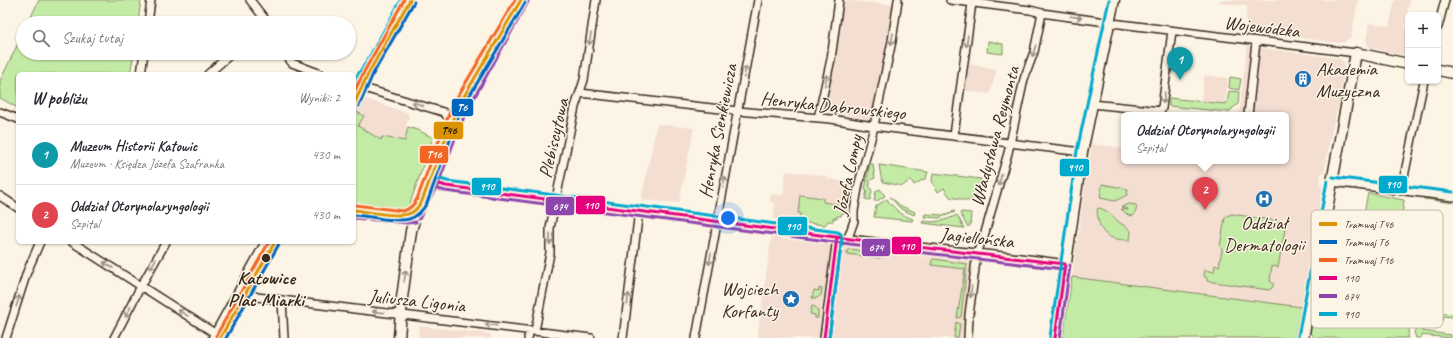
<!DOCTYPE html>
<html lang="pl">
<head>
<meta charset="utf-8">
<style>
  :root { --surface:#fff; --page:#f2f2f3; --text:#2b2b33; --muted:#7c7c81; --line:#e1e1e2; --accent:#1f6fb2 }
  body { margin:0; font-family:Caveat,sans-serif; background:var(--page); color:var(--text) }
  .controls { position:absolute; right:12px; top:12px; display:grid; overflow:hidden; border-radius:6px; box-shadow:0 1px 3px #0004 }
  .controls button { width:36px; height:36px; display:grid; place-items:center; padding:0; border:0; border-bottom:1px solid var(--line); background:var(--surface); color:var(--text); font:20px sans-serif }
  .you { position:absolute; left:728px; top:218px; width:14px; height:14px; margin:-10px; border:3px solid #fff; border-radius:50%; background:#1a73e8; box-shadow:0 0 0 6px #1a73e833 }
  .badge { display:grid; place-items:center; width:26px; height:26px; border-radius:50%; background:var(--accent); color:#fff; font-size:13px; font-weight:700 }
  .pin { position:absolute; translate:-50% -33px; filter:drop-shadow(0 1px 2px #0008) }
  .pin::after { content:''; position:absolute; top:21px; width:14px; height:12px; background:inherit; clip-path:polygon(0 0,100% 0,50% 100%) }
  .popup { position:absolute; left:1121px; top:112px; width:168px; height:52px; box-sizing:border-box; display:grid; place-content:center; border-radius:6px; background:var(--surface); filter:drop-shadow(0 1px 3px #0005); font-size:13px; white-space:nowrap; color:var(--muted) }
  .popup b { font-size:15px; color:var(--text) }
  .popup::after { content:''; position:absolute; left:50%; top:100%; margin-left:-8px; border:8px solid transparent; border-top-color:var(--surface) }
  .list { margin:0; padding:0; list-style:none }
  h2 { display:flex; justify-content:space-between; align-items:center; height:52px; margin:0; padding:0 16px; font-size:17px }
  h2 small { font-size:13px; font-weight:400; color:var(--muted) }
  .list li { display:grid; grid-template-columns:26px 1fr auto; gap:12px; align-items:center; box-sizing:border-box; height:60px; padding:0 16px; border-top:1px solid var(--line) }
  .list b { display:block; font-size:15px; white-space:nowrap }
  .list p { margin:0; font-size:13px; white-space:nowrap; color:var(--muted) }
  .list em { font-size:13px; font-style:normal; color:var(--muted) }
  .icon { flex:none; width:22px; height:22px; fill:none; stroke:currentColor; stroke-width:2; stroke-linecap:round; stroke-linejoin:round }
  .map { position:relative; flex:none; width:1453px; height:338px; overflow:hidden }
  .search { position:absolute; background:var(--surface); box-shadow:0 1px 3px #0004; left:16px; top:16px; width:340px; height:44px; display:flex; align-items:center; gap:10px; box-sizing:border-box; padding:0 14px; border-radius:22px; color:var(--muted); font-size:15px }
  .panel { position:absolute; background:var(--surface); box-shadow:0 1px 3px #0004; left:16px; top:72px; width:340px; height:172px; border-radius:6px }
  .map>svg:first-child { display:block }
  .built { fill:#f4ded2 }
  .green { fill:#c4eba6; stroke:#808a62 }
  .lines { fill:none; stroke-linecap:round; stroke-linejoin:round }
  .street-casing { stroke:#3b2a1e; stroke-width:10 }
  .secondary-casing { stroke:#3b2a1e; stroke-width:13 }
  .street { stroke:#fcf5e5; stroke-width:7 }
  .secondary { stroke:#fcf5e5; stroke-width:10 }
  .bus-1-casing { stroke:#fcf5e5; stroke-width:6 }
  .bus-2-casing { stroke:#fcf5e5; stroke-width:6 }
  .bus-3-casing { stroke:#fcf5e5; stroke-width:6 }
  .bus-1 { stroke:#e5007d; stroke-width:3 }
  .bus-2 { stroke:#8e44ad; stroke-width:3 }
  .bus-3 { stroke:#00a9ce; stroke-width:3 }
  .tram-1-casing { stroke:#fcf5e5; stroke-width:6 }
  .tram-2-casing { stroke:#fcf5e5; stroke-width:6 }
  .tram-3-casing { stroke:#fcf5e5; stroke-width:6 }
  .tram-1 { stroke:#db9304; stroke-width:3 }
  .tram-2 { stroke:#0065bd; stroke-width:3 }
  .tram-3 { stroke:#f26522; stroke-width:3 }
  .oneway { stroke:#9c9082 }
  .stop-dot { fill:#3b2a1e; stroke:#fcf5e5; stroke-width:1.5 }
  .labels { text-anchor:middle; stroke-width:3; stroke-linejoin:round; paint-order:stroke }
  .street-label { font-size:19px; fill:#3b2a1e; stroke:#fcf5e5 }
  .poi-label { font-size:19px; fill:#3b2a1e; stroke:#fcf5e5; text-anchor:start }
  .stop-label { font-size:19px; font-weight:bold; fill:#3b2a1e; stroke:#fcf5e5 }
  .key { fill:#fcf5e5; stroke:#c2b8a9; stroke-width:1 }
  .key-label { font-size:11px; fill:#3b2a1e }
  .line-badge { stroke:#fcf5e5; stroke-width:1.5 }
  .badge-label { font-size:11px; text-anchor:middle; font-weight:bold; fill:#fff }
  .pale-badge-label { font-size:11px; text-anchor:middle; font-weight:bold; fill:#111 }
</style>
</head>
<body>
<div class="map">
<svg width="1453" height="338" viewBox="0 0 1453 338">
  <rect width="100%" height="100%" fill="#fcf5e5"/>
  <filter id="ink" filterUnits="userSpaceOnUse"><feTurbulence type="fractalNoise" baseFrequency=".025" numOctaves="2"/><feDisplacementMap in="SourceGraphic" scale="8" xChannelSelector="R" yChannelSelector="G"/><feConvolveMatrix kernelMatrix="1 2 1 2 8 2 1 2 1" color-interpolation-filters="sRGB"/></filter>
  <g filter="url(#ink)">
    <!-- built -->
    <path class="built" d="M 841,0 L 895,5 L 888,50 L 870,120 L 863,119 L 861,117 L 822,111 Z
      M 1220,0 L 1358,0 L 1351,37 L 1344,42 L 1340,43 L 1245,31 L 1247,6 L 1220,3 Z
      M 1395,0 L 1410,0 L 1404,28 L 1408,29 L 1408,56 L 1370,48 L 1366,42 L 1369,23 L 1389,26 Z
      M 1247,46 L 1337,58 L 1342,60 L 1345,64 L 1339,103 L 1332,129 L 1324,173 L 1321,173 L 1319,186 L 1323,187 L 1301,307 L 1072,277 L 1091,144 L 1124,148 L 1124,161 L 1286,161 L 1286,115 L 1239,115 Z
      M 969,64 L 997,69 L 990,94 L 965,91 Z
      M 1204,75 L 1228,78 L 1225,104 L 1201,101 Z
      M 363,98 L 407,113 L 409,117 L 406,125 L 408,127 L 405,141 L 383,137 L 381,140 L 358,126 L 364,116 L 355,110 Z
      M 657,124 L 694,128 L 679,203 L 641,200 Z
      M 786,171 L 828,176 L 827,179 L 852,182 L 849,204 L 847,204 L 846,213 L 842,213 L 841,216 L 837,216 L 837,219 L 833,218 L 833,221 L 828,221 L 825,225 L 773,219 L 775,203 L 770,202 L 771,194 L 783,195 Z
      M 772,234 L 974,258 L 964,338 L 757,338 Z
      M 419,326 L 491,334 L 490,338 L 418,338 Z"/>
    <!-- green -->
    <path class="green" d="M 39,0 L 141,0 L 138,23 L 28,23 Z
      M 23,33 L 23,53 L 134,53 L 130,74 L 18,74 L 18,108 L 0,98 L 0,81 Z
      M 988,41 L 1003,44 L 1003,54 L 987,52 Z
      M 1230,77 L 1241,79 L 1239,90 L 1229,88 Z
      M 1229,91 L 1239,92 L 1238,104 L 1228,112 L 1169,106 L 1169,98 L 1225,104 L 1227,103 Z
      M 355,111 L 364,116 L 358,126 L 381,140 L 382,137 L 405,141 L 408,127 L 420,131 L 433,138 L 409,206 L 407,208 L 402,210 L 354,205 L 354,114 Z
      M 870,164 L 873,164 L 875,178 L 869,181 L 871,184 L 869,185 L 872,191 L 870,200 L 865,199 L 867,190 L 865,189 Z
      M 879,165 L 928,172 L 926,178 L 914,185 L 911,180 L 902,186 L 883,182 L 881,177 Z
      M 933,173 L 981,179 L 976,195 L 969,201 L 950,197 L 944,188 L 938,192 L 932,181 Z
      M 1102,184 L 1128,189 L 1127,195 L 1115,201 L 1100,198 Z
      M 880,189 L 885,196 L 877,201 L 874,201 L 876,191 Z
      M 1368,193 L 1404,200 L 1392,293 L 1401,299 L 1414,302 C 1408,312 1409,326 1408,338 L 1315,338 L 1310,332 L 1321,274 L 1350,281 L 1357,250 L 1365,251 L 1368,235 L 1360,233 Z
      M 800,195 L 823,198 L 823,202 L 844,205 L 847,204 L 846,213 L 842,213 L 841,216 L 837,216 L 837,219 L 833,218 L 833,221 L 828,221 L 825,225 L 799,222 L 800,213 L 798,213 Z
      M 890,197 L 901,206 L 915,212 L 914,215 L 901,209 Z
      M 1422,197 L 1453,201 L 1453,203 L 1424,199 Z
      M 887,199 C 894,209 901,215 913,219 L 912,221 L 874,217 L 876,206 Z
      M 1129,204 L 1136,205 C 1137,208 1136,213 1133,216 L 1128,215 L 1121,209 L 1128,210 L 1128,209 L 1121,207 Z
      M 1099,208 C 1111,212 1111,215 1120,223 C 1124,226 1128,227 1131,231 L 1130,240 C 1126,240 1122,240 1117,239 C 1101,237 1098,223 1097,209 Z
      M 954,211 L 955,212 L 939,218 L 924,217 L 925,214 L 943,215 Z
      M 962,212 L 971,213 L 970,226 L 967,226 L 960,213 Z
      M 1232,214 L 1284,222 L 1286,224 L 1278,267 L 1272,266 L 1270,281 L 1274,284 L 1272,288 L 1269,290 L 1207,281 L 1207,278 L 1204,276 L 1205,270 L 1214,272 L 1215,265 L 1219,266 L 1222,249 L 1220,246 L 1225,218 L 1227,216 Z
      M 957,215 L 964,228 L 922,223 L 923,221 C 935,223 945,221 957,215 Z
      M 849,249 L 879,253 L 880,258 L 847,254 L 847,251 Z
      M 934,259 L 967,264 L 961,317 L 957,318 L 965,269 L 931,265 L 932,260 Z
      M 1072,277 L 1301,307 L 1295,338 L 1063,338 Z
      M 819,288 L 822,289 L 821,295 L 817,298 L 812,298 L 814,290 L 819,291 Z
      M 1424,305 L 1424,311 L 1453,314 L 1453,317 L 1443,316 L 1442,321 L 1422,319 L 1417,315 L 1417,310 L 1420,306 Z
      M 812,306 C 819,307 818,312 818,318 L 815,318 L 815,315 L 810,314 Z
      M 956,322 L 960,324 L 958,338 L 954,338 Z
      M 1420,326 L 1422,326 L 1422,331 L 1451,335 L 1451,338 L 1421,335 L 1421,338 L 1416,338 L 1414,332 L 1416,328 Z"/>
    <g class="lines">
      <defs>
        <path id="street" d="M 250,0 L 268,23
          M 950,0 L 1030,10 L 1042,13 L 1120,24 L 1356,53
          M 148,23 L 151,0
          M 1438,27 L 1445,0
          M 284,53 L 292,63 L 321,74
          M 141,74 L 144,53
          M 208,74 L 232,53
          M 354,85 L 443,112 L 450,119 L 451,132
          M 580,93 L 738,111 L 831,119 L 873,126 L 1082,152
          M 1092,104 L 1161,111 L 1162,108 L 1172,31
          M 0,112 L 18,119
          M 1248,115 L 1256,42
          M 818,118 L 831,59 L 839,0
          M 954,135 L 972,3
          M 433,182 L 446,186 C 586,204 726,223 866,241 C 932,249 999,254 1065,264
          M 1332,182 L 1453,197
          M 1401,191 L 1424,81
          M 0,196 L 18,208
          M 848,238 L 854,221 L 854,211 L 859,183 L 872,135 L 892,41 L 898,0
          M 72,242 L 216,334
          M 241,289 L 257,297 L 591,338
          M 282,300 L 284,338
          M 535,331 L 550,253 L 550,228 L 575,107 L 584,80 L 596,0
          M 6,338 L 27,272 L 40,242
          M 114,338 L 141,286 L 166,242
          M 528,338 L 530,330
          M 623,338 L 639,211
          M 696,338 L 758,0
          M 824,338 L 837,237
          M 968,338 L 969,315 L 977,253 L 984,236 L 1008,153 L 1024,79 L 1034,52 L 1042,13"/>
        <path id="secondary" d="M 1438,70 L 1453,73
          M 354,89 L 371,64 L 407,0
          M 354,213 L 407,218 L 415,217
          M 214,338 L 267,242
          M 399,338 L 402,298 L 411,231 L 415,217 L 433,182 L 451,134 L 462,110 L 524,0
          M 1055,338 L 1082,152 L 1114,0
          M 1303,338 L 1356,53 L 1408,64"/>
      </defs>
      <!-- street casing -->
      <use href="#street" class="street-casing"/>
      <!-- secondary casing -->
      <use href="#secondary" class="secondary-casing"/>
      <!-- street -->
      <use href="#street" class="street"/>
      <!-- secondary -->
      <use href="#secondary" class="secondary"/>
      <defs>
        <path id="bus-1" d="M 354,89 L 371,64 L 407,0
          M 433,182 L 446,186 L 866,241 L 1065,264
          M 354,213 L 407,218 L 415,217
          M 415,217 L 433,182 L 451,134 L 462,110 L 524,0
          M 824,338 L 837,237
          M 1055,338 L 1065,264"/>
        <path id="bus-2" d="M 358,92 L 375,66 L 411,2
          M 432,187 L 445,191 L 865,246 L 1064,269
          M 354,218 L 407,223 L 416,222
          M 419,219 L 438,184 L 456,136 L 466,112 L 528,2
          M 829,338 L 842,238
          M 1060,338 L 1070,265"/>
        <path id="bus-3" d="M 354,80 L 367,61 L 401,0
          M 1333,177 L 1453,192
          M 354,208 L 412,212 L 429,179 L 433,177 L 447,181 L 838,232 L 841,234 L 842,238 L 829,338
          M 1050,337 L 1077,151 L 1109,0
          M 1298,337 L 1327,181"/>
      </defs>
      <!-- bus-1 casing -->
      <use href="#bus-1" class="bus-1-casing"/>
      <!-- bus-2 casing -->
      <use href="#bus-2" class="bus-2-casing"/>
      <!-- bus-3 casing -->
      <use href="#bus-3" class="bus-3-casing"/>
      <!-- bus-1 -->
      <use href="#bus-1" class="bus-1"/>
      <!-- bus-2 -->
      <use href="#bus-2" class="bus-2"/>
      <!-- bus-3 -->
      <use href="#bus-3" class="bus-3"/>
      <defs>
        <path id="tram-1" d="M 354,104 L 369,72 L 410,0
          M 354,210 C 366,211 399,218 408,214 C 415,212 418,207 422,201 L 457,108 L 521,0
          M 220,338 L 275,242"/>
        <path id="tram-2" d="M 359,106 L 373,74 L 414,2
          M 354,215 C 364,216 373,217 383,219 C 404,221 415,223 427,203 L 461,110 L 525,3
          M 226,338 L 279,244"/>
        <path id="tram-3" d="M 354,92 L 365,70 L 404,0
          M 355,205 L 403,211 C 410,209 414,205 417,199 L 452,106 L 515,0
          M 216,336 L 269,242"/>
      </defs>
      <!-- tram-1 casing -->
      <use href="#tram-1" class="tram-1-casing"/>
      <!-- tram-2 casing -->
      <use href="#tram-2" class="tram-2-casing"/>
      <!-- tram-3 casing -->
      <use href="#tram-3" class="tram-3-casing"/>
      <!-- tram-1 -->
      <use href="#tram-1" class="tram-1"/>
      <!-- tram-2 -->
      <use href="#tram-2" class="tram-2"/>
      <!-- tram-3 -->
      <use href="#tram-3" class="tram-3"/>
    </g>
    <!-- one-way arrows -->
    <defs><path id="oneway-shaft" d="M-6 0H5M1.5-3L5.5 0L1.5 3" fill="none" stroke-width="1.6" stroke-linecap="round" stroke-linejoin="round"/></defs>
    <g class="oneway">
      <use href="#oneway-shaft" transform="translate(1076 17) rotate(7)"/>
      <use href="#oneway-shaft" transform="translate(590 39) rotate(99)"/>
      <use href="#oneway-shaft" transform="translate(892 39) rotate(100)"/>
      <use href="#oneway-shaft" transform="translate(967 41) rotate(98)"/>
      <use href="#oneway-shaft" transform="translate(1034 51) rotate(107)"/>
      <use href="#oneway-shaft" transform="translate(745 72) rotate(-79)"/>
      <use href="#oneway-shaft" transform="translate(826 80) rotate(-77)"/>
      <use href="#oneway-shaft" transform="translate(1164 98) rotate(97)"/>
      <use href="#oneway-shaft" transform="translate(418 104) rotate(-162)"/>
      <use href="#oneway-shaft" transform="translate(1000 180) rotate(106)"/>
      <use href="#oneway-shaft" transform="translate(724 182) rotate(-79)"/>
      <use href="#oneway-shaft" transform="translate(550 239) rotate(91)"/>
      <use href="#oneway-shaft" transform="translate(710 259) rotate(100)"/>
      <use href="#oneway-shaft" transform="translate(153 264) rotate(120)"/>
      <use href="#oneway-shaft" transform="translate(108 265) rotate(-147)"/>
      <use href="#oneway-shaft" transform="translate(405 276) rotate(-82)"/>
      <use href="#oneway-shaft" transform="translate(971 292) rotate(97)"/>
      <use href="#oneway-shaft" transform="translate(628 299) rotate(-83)"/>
      <use href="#oneway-shaft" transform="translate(18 301) rotate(-72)"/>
      <use href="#oneway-shaft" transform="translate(128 312) rotate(117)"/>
      <use href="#oneway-shaft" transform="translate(378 312) rotate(-173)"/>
      <use href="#oneway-shaft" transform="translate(183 313) rotate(-148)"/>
      <use href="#oneway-shaft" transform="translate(491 325) rotate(-173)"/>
    </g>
  </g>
  <!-- icons -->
  <defs>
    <symbol id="building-disc" viewBox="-11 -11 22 22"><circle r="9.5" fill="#1f6fb2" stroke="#fcf5e5"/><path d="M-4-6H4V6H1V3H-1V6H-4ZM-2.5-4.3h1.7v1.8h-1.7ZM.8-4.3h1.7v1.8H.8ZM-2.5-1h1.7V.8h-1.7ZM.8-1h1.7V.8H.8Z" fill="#fff"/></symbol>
    <symbol id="hospital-disc" viewBox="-11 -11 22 22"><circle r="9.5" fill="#1f6fb2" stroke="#fcf5e5"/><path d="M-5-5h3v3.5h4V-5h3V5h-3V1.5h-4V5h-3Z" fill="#fff"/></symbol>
    <symbol id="sight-disc" viewBox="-11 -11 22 22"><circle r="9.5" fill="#1f6fb2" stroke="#fcf5e5"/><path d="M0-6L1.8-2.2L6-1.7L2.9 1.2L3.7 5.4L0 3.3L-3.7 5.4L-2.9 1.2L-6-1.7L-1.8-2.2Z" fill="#fff"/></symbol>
  </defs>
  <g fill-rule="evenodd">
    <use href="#building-disc" x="1293" y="69" width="20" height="20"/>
    <use href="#hospital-disc" x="1254" y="189" width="20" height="20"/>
    <use href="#sight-disc" x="781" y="289" width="20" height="20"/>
  </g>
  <!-- markers -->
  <circle class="stop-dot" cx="266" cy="258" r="5"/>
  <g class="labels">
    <!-- street labels -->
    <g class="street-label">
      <text transform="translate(1262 26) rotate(7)" y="7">Wojewódzka</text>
      <text transform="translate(833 105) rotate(6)" y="7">Henryka Dąbrowskiego</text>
      <text transform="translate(717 131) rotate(-79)" y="7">Henryka Sienkiewicza</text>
      <text transform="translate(994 136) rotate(-75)" y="7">Władysława Reymonta</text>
      <text transform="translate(553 138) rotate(-77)" y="7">Plebiscytowa</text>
      <text transform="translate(847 175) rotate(-78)" y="7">Józefa Lompy</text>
      <text transform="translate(977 237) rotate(6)" y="7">Jagiellońska</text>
      <text transform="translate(417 300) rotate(6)" y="7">Juliusza Ligonia</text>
    </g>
    <!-- poi labels -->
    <g class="poi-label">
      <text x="1316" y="75">Akademia<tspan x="1316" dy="22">Muzyczna</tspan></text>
      <text x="1264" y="229" text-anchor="middle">Oddział<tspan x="1264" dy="22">Dermatologii</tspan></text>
      <text x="778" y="295" text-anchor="end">Wojciech<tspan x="778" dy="22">Korfanty</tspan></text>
    </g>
    <!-- stop labels -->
    <g class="stop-label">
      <text x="266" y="284">Katowice<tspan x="266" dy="22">Plac Miarki</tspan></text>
    </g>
  </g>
  <!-- legend -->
  <rect x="1311" y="210" width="132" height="118" rx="6" class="key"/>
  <rect x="1319" y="222" width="18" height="4" fill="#db9304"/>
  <rect x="1319" y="240" width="18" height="4" fill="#0065bd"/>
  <rect x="1319" y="258" width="18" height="4" fill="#f26522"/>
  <rect x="1319" y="276" width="18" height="4" fill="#e5007d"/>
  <rect x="1319" y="294" width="18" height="4" fill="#8e44ad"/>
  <rect x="1319" y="312" width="18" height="4" fill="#00a9ce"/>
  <g class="key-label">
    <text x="1344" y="228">Tramwaj T46</text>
    <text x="1344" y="246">Tramwaj T6</text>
    <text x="1344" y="264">Tramwaj T16</text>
    <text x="1344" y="282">110</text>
    <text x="1344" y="300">674</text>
    <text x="1344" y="318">910</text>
  </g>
  <g class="line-badge">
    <rect x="451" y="98" width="23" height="19" rx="4" fill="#0065bd"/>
    <rect x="433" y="121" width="31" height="19" rx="4" fill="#db9304"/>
    <rect x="419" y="145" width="30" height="19" rx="4" fill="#f26522"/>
    <rect x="1059" y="158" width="31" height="19" rx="4" fill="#00a9ce"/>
    <rect x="1378" y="175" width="30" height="19" rx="4" fill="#00a9ce"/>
    <rect x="471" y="177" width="31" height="19" rx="4" fill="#00a9ce"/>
    <rect x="575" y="195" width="31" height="20" rx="4" fill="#e5007d"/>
    <rect x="545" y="196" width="30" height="20" rx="4" fill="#8e44ad"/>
    <rect x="777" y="216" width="31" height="20" rx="4" fill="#00a9ce"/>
    <rect x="891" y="236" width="31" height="19" rx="4" fill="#e5007d"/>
    <rect x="861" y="238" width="30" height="19" rx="4" fill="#8e44ad"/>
  </g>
  <g class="badge-label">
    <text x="462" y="111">T6</text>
    <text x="434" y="158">T16</text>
    <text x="1075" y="171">910</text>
    <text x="1393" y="188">910</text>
    <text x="487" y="190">910</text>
    <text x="591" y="209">110</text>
    <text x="560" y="210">674</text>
    <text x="793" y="230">910</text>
    <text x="907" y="250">110</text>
    <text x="876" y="251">674</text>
  </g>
  <g class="pale-badge-label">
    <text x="449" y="134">T46</text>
  </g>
</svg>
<div class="controls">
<button>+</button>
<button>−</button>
</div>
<div class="you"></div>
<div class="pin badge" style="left:1180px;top:80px;background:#0f9aa8">1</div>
<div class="pin badge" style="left:1205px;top:210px;background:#e0444e">2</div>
<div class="popup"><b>Oddział Otorynolaryngologii</b>Szpital</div>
<div class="search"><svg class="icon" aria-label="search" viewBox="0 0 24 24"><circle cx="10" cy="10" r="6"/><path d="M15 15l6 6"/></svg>Szukaj tutaj</div>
<section class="panel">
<h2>W pobliżu<small>Wyniki: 2</small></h2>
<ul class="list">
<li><span class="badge" style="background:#0f9aa8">1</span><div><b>Muzeum Historii Katowic</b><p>Muzeum · Księdza Józefa Szafranka</p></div><em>430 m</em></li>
<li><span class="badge" style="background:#e0444e">2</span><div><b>Oddział Otorynolaryngologii</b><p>Szpital</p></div><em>430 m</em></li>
</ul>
</section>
</div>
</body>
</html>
